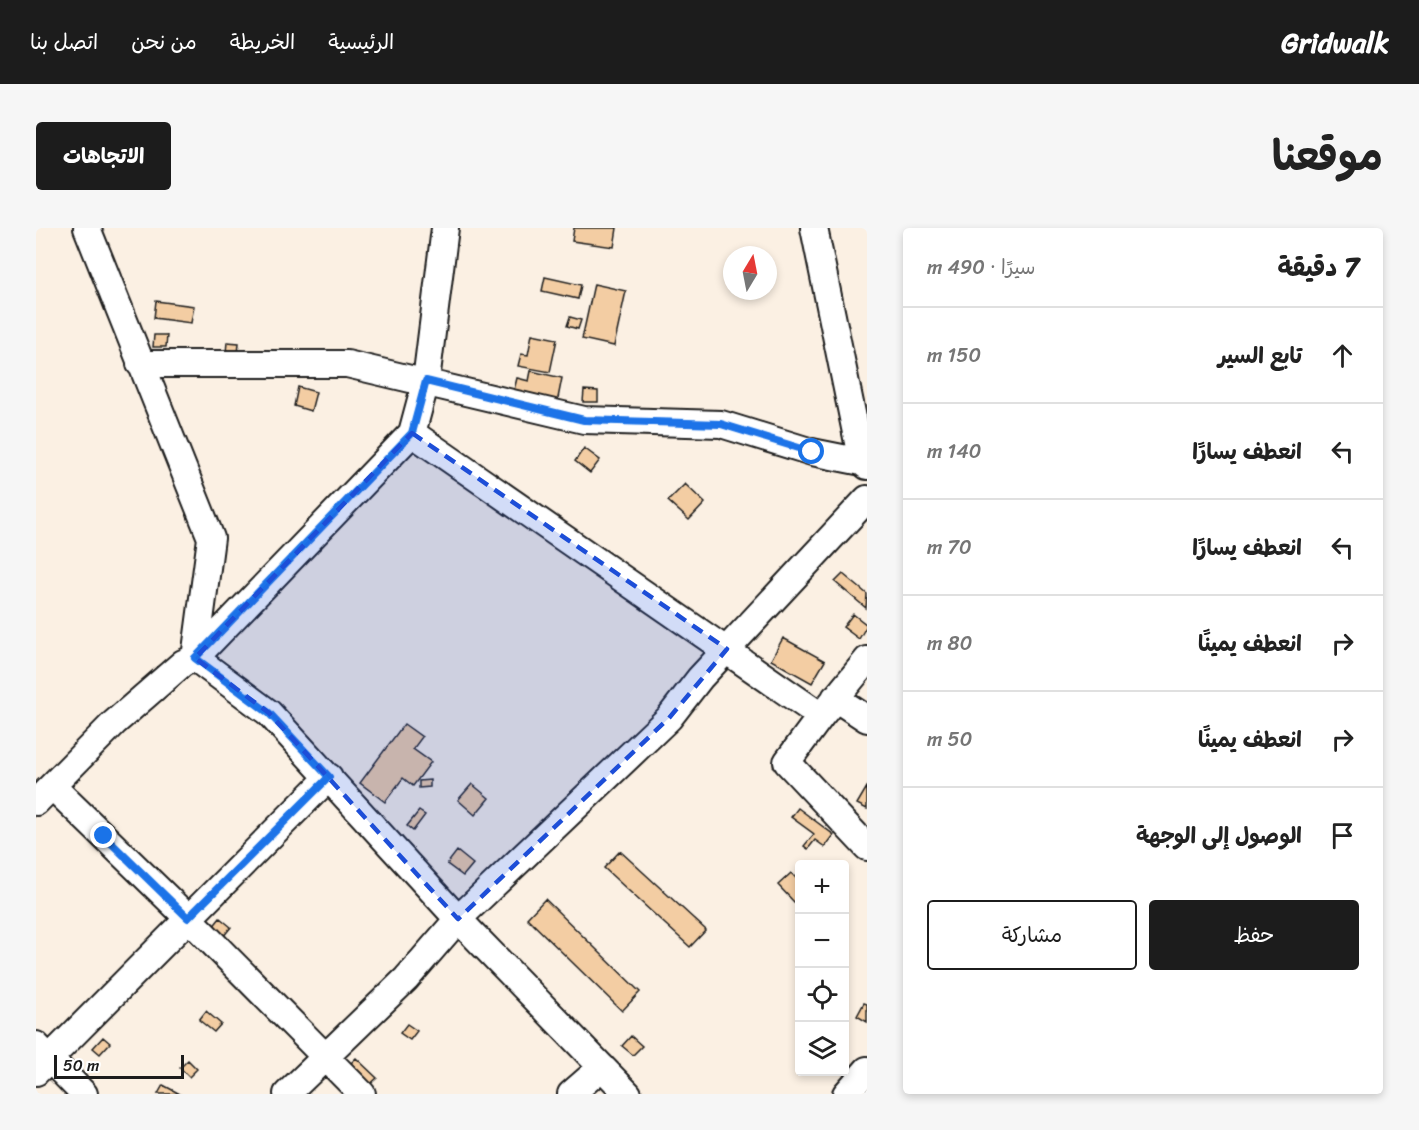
<!DOCTYPE html>
<html lang="ar">
<head>
<meta charset="utf-8">
<style>
  :root { --surface:#fff; --page:#f6f6f6; --text:#222; --muted:#767676; --line:#e0e0e0; --accent:#1c1c1c }
  body { margin:0; font-family:Sriracha,"Playpen Sans Arabic",sans-serif; background:var(--page); color:var(--text); direction:rtl }
  .controls { position:absolute; right:18px; bottom:18px; display:grid; overflow:hidden; border-radius:6px; box-shadow:0 3px 9px #0003 }
  .controls button { width:54px; height:54px; display:grid; place-items:center; padding:0; border:0; border-bottom:2px solid var(--line); background:var(--surface); color:var(--text); font:30px sans-serif }
  .compass { position:absolute; left:687px; top:18px; width:54px; height:54px; border-radius:50%; background:var(--surface); box-shadow:0 3px 9px #0003; rotate:10deg }
  .scale { position:absolute; left:18px; bottom:15px; width:130px; box-sizing:border-box; padding-left:6px; border:3px solid #1c1c1c; border-top:0; font-size:16px; line-height:21px; white-space:nowrap; color:#1c1c1c; -webkit-text-stroke:4px #fff; paint-order:stroke }
  .stop { position:absolute; width:18px; height:18px; margin:-14px; border:4px solid #1a73e8; border-radius:50%; background:#fff }
  .stop.end { background:#1a73e8; border-color:#fff; box-shadow:0 2px 6px #0008 }
  .list { margin:0; padding:0; list-style:none }
  h2 { display:flex; justify-content:space-between; align-items:center; height:78px; margin:0; padding:0 24px; font-size:26px }
  h2 small { font-size:20px; font-weight:400; color:var(--muted) }
  .list li { display:grid; grid-template-columns:39px 1fr auto; gap:18px; align-items:center; box-sizing:border-box; height:96px; padding:0 24px; border-top:2px solid var(--line) }
  .list b { display:block; font-size:22px; white-space:nowrap }
  .list em { font-size:20px; font-style:normal; color:var(--muted) }
  .actions { display:flex; gap:12px; padding:18px 24px }
  .actions a { flex:1; padding:14px 0; border:2px solid var(--accent); border-radius:6px; text-align:center; font-size:21px; color:var(--accent) }
  .actions .main { background:var(--accent); color:#fff }
  .icon { flex:none; width:33px; height:33px; fill:none; stroke:currentColor; stroke-width:2; stroke-linecap:round; stroke-linejoin:round }
  .map { position:relative; flex:none; width:831px; height:866px; overflow:hidden; direction:ltr; border-radius:6px }
  header { display:flex; align-items:center; gap:36px; box-sizing:border-box; height:84px; padding:0 30px; background:var(--accent); color:#fff }
  header strong { font-size:28px }
  nav { display:flex; gap:33px; margin-inline-start:auto; font-size:21px }
  .intro { display:flex; align-items:center; justify-content:space-between; box-sizing:border-box; height:144px; padding:0 36px }
  h1 { margin:0; font-size:42px }
  .button { padding:15px 27px; border-radius:6px; background:var(--accent); color:#fff; font-size:21px; font-weight:700 }
  main { display:flex; gap:36px; padding:0 36px }
  aside { flex:1; background:var(--surface); border-radius:6px; box-shadow:0 3px 9px #0003 }
  .map>svg:first-child { display:block }
  .building { fill:#f3cda3; stroke:#1c1c1c; stroke-width:1.5 }
  .lines { fill:none; stroke-linecap:round; stroke-linejoin:round }
  .minor-casing { stroke:#1c1c1c; stroke-width:30 }
  .minor { stroke:#fff; stroke-width:26 }
  .route { stroke:#1a73e8; stroke-width:8 }
  .marked { fill:#1d4ed8; fill-opacity:0.2; stroke:#1d4ed8; stroke-width:4.5; stroke-dasharray:12 8; stroke-linejoin:round }
</style>
</head>
<body>
<header>
<strong>Gridwalk</strong>
<nav><a>الرئيسية</a><a>الخريطة</a><a>من نحن</a><a>اتصل بنا</a></nav>
</header>
<div class="intro"><h1>موقعنا</h1><a class="button">الاتجاهات</a></div>
<main>
<aside>
<h2>7 دقيقة<small>سيرًا · 490 m</small></h2>
<ul class="list">
<li><svg class="icon" aria-label="ahead" viewBox="0 0 24 24"><path d="M12 20V5M6 11l6-6 6 6"/></svg><div><b>تابع السير</b></div><em>150 m</em></li>
<li><svg class="icon" aria-label="left" viewBox="0 0 24 24"><path d="M17 20v-9H6M10 6l-5 5 5 5"/></svg><div><b>انعطف يسارًا</b></div><em>140 m</em></li>
<li><svg class="icon" aria-label="left" viewBox="0 0 24 24"><path d="M17 20v-9H6M10 6l-5 5 5 5"/></svg><div><b>انعطف يسارًا</b></div><em>70 m</em></li>
<li><svg class="icon" aria-label="right" viewBox="0 0 24 24"><path d="M7 20v-9h11M14 6l5 5-5 5"/></svg><div><b>انعطف يمينًا</b></div><em>80 m</em></li>
<li><svg class="icon" aria-label="right" viewBox="0 0 24 24"><path d="M7 20v-9h11M14 6l5 5-5 5"/></svg><div><b>انعطف يمينًا</b></div><em>50 m</em></li>
<li><svg class="icon" aria-label="arrive" viewBox="0 0 24 24"><path d="M6 21V4h12l-3 4 3 4H6"/></svg><div><b>الوصول إلى الوجهة</b></div></li>
</ul>
<div class="actions"><a class="main">حفظ</a><a>مشاركة</a></div>
</aside>
<div class="map">
<svg width="831" height="866" viewBox="0 0 831 866">
  <rect width="100%" height="100%" fill="#fbf0e3"/>
  <filter id="ink" filterUnits="userSpaceOnUse"><feTurbulence type="fractalNoise" baseFrequency=".0167" numOctaves="2"/><feDisplacementMap in="SourceGraphic" scale="12" xChannelSelector="R" yChannelSelector="G"/><feConvolveMatrix kernelMatrix="1 2 1 2 8 2 1 2 1" color-interpolation-filters="sRGB"/></filter>
  <g filter="url(#ink)">
    <!-- building -->
    <path class="building" d="M 538,0 L 581,0 L 578,19 L 536,13 Z
      M 509,49 L 545,57 L 542,71 L 506,63 Z
      M 558,56 L 590,63 L 578,118 L 546,111 Z
      M 120,73 L 158,78 L 155,95 L 118,90 Z
      M 534,89 L 545,92 L 542,101 L 531,98 Z
      M 496,106 L 521,111 L 514,144 L 482,138 L 485,126 L 492,127 Z
      M 118,107 L 131,107 L 130,119 L 117,119 Z
      M 191,114 L 203,115 L 202,126 L 190,125 Z
      M 495,143 L 526,150 L 520,180 L 476,170 L 481,150 L 493,153 Z
      M 262,159 L 280,164 L 275,183 L 258,178 Z
      M 548,162 L 562,163 L 562,174 L 547,174 Z
      M 548,220 L 564,232 L 554,245 L 539,233 Z
      M 649,256 L 669,275 L 653,292 L 632,273 Z
      M 807,346 L 831,366 L 830,380 L 799,354 Z
      M 817,386 L 831,397 L 823,411 L 807,399 Z
      M 747,410 L 789,433 L 776,455 L 735,432 Z
      M 368,496 L 386,509 L 377,521 L 395,534 L 377,558 L 367,550 L 349,574 L 324,555 Z
      M 394,552 L 394,559 L 383,560 L 383,553 Z
      M 436,556 L 453,570 L 439,587 L 422,572 Z
      M 831,559 L 831,581 L 821,576 Z
      M 762,580 L 798,607 L 789,619 L 779,612 L 772,621 L 768,618 L 778,606 L 755,589 Z
      M 383,583 L 389,587 L 377,603 L 371,598 Z
      M 421,623 L 437,636 L 427,648 L 411,636 Z
      M 584,623 L 670,702 L 654,719 L 568,640 Z
      M 755,645 L 764,654 L 764,671 L 759,675 L 742,657 Z
      M 509,671 L 604,764 L 586,783 L 491,690 Z
      M 184,690 L 195,699 L 187,709 L 176,700 Z
      M 828,775 L 831,776 L 831,794 L 821,788 Z
      M 170,783 L 185,796 L 178,804 L 163,792 Z
      M 371,796 L 381,803 L 374,812 L 364,805 Z
      M 595,808 L 606,818 L 597,827 L 586,818 Z
      M 67,809 L 74,815 L 64,826 L 57,820 Z
      M 320,830 L 341,850 L 330,860 L 309,841 Z
      M 152,832 L 161,841 L 153,849 L 144,840 Z
      M 127,857 L 144,866 L 122,866 Z"/>
    <g class="lines">
      <defs>
        <path id="minor" d="M 51,0 L 175,310 L 159,430 L 233,485 L 422,691 L 592,866
          M 778,0 L 826,234
          M 104,136 L 311,136 L 548,192 L 685,196 L 776,224 L 826,234 L 831,238
          M 376,205 L 785,488
          M 831,432 L 785,488 L 751,534 L 831,619
          M 799,470 L 831,491
          M 16,558 L 152,690 L 326,866
          M 0,574 L 78,495 L 147,435 L 159,430 L 376,205 L 390,153 L 409,0
          M 0,817 L 48,866
          M 0,844 L 293,549
          M 251,866 L 370,751 L 422,691 L 633,490 L 664,450 L 831,271
          M 535,866 L 566,839
          M 810,866 L 831,842"/>
      </defs>
      <!-- minor casing -->
      <use href="#minor" class="minor-casing"/>
      <!-- minor -->
      <use href="#minor" class="minor"/>
    </g>
  </g>
  <g class="lines" filter="url(#ink)">
    <!-- route -->
    <path class="route" d="M 68,608 L 152,690 L 293,549 L 233,485 L 159,430 L 376,205 L 390,153 L 548,192 L 685,196 L 776,224"/>
  </g>
  <!-- marked area -->
  <path class="marked" d="M 376,205 L 691,421 L 633,490 L 422,691 L 233,485 L 159,430 Z"/>
</svg>
<div class="controls">
<button>+</button>
<button>−</button>
<button><svg class="icon" aria-label="locate" viewBox="0 0 24 24"><circle cx="12" cy="12" r="6"/><path d="M12 2v4M12 18v4M2 12h4M18 12h4"/></svg></button>
<button><svg class="icon" aria-label="layers" viewBox="0 0 24 24"><path d="M12 4l9 5-9 5-9-5zM3 14l9 5 9-5"/></svg></button>
</div>
<svg class="compass" viewBox="-18 -18 36 36"><path d="M0-13l5 13h-10z" fill="#e53935"/><path d="M0 13l5-13h-10z" fill="#767676"/></svg>
<div class="scale">50 m</div>
<div class="stop" style="left:776px;top:224px"></div>
<div class="stop end" style="left:68px;top:608px"></div>
</div>
</main>
</body>
</html>
